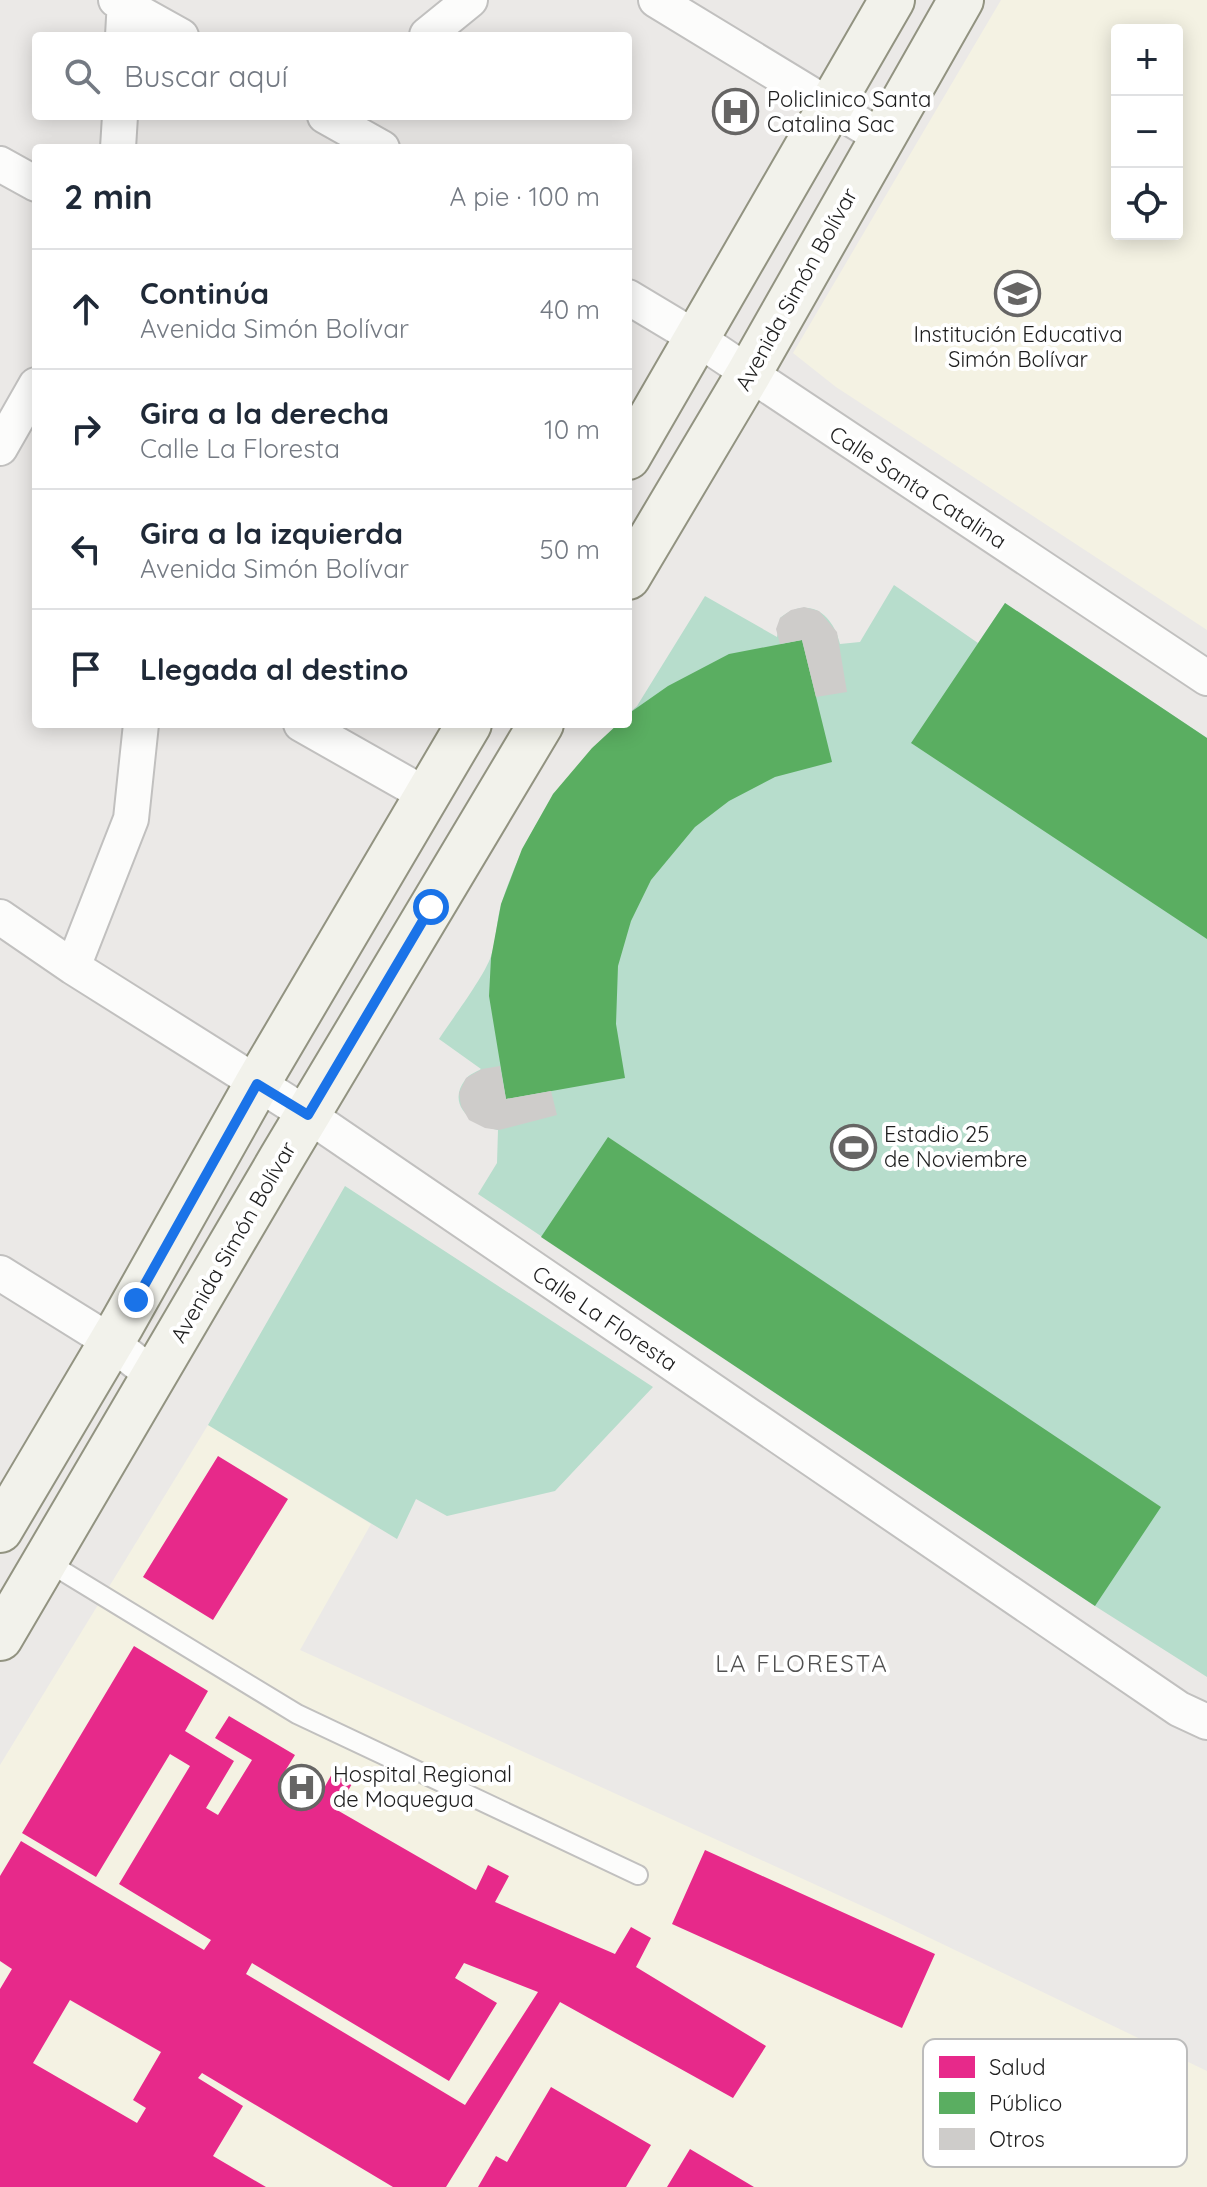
<!DOCTYPE html>
<html lang="es">
<head>
<meta charset="utf-8">
<style>
  :root { --surface:#fff; --page:#f2f2f3; --text:#1f2937; --muted:#747a83; --line:#e0e1e3 }
  body { margin:0; font-family:Quicksand,sans-serif; background:var(--page); color:var(--text) }
  .controls { position:absolute; right:24px; top:24px; display:grid; overflow:hidden; border-radius:8px; box-shadow:0 4px 20px #0003 }
  .controls button { width:72px; height:72px; display:grid; place-items:center; padding:0; border:0; border-bottom:2px solid var(--line); background:var(--surface); color:var(--text); font:40px sans-serif }
  .stop { position:absolute; width:24px; height:24px; margin:-18px; border:6px solid #1a73e8; border-radius:50%; background:#fff }
  .stop.end { background:#1a73e8; border-color:#fff; box-shadow:0 2px 8px #0008 }
  .list { margin:0; padding:0; list-style:none }
  h2 { display:flex; justify-content:space-between; align-items:center; height:104px; margin:0; padding:0 32px; font-size:34px }
  h2 small { font-size:26px; font-weight:400; color:var(--muted) }
  .list li { display:grid; grid-template-columns:52px 1fr auto; gap:24px; align-items:center; box-sizing:border-box; height:120px; padding:0 32px; border-top:2px solid var(--line) }
  .list b { display:block; font-size:30px; white-space:nowrap }
  .list p { margin:0; font-size:26px; white-space:nowrap; color:var(--muted) }
  .list em { font-size:26px; font-style:normal; color:var(--muted) }
  .icon { flex:none; width:44px; height:44px; fill:none; stroke:currentColor; stroke-width:2; stroke-linecap:round; stroke-linejoin:round }
  .map { position:relative; flex:none; width:1207px; height:2187px; overflow:hidden }
  .search { position:absolute; background:var(--surface); box-shadow:0 4px 20px #0003; left:32px; top:32px; width:600px; height:88px; display:flex; align-items:center; gap:20px; box-sizing:border-box; padding:0 28px; border-radius:8px; color:var(--muted); font-size:30px }
  .panel { position:absolute; background:var(--surface); box-shadow:0 4px 20px #0003; left:32px; top:144px; width:600px; height:584px; border-radius:8px }
  .map>svg:first-child { display:block }
  .education { fill:#f4f2e3; fill-rule:evenodd }
  .pitch { fill:#b7ddcc }
  .health { fill:#e7298a; fill-rule:evenodd }
  .public { fill:#5aae61 }
  .building { fill:#ceccca }
  .lines { fill:none; stroke-linecap:round; stroke-linejoin:round }
  .service-casing { stroke:#c1c0bf; stroke-width:22 }
  .minor-casing { stroke:#c1c0bf; stroke-width:38 }
  .secondary-casing { stroke:#929381; stroke-width:48 }
  .service { stroke:#fcfcfb; stroke-width:18 }
  .minor { stroke:#fcfcfb; stroke-width:34 }
  .secondary { stroke:#f2f2eb; stroke-width:44 }
  .route { stroke:#1a73e8; stroke-width:10 }
  .labels { text-anchor:middle; stroke-width:8; stroke-linejoin:round; paint-order:stroke }
  .poi-label { font-size:22px; fill:#1e1e1e; stroke:#fff; text-anchor:start }
  .street-label { font-size:22px; fill:#1e1e1e; stroke:#fff }
  .neighbourhood-label { font-size:24px; letter-spacing:2px; fill:#515151; stroke:#fff }
  .key { fill:#fff; stroke:#bcbcbc; stroke-width:2 }
  .key-label { font-size:22px; fill:#1e1e1e }
</style>
</head>
<body>
<div class="map">
<svg width="1207" height="2187" viewBox="0 0 1207 2187">
  <rect width="100%" height="100%" fill="#ebe9e7"/>
  <!-- education -->
  <path class="education" d="M 1001,0 L 1207,0 L 1207,630 L 836,387 L 793,353 ZM 1117,30 L 1177,30 L 1177,234 L 1117,234 Z
    M 208,1425 L 371,1524 L 300,1650 L 882,1915 L 1207,2071 L 1207,2187 L 0,2187 L 0,1765 Z"/>
  <!-- pitch -->
  <path class="pitch" d="M 894,585 L 978,643 L 1005,603 L 1207,738 L 1207,1677 L 1095,1606 L 478,1194 L 497,1163 L 498,1130 C 476,1126 445,1107 465,1080 C 468,1075 476,1072 481,1069 L 439,1039 C 452,1019 484,977 491,956 C 497,939 496,919 502,902 C 524,832 564,774 618,724 L 628,724 L 628,714 L 637,706 L 705,596 L 777,637 L 780,618 C 808,596 832,612 840,644 L 860,642 Z
    M 345,1186 L 653,1387 L 555,1491 L 447,1516 L 416,1499 L 397,1539 L 208,1425 Z"/>
  <!-- health -->
  <path class="health" d="M 218,1456 L 288,1499 L 213,1620 L 143,1577 Z
    M 134,1646 L 208,1691 L 185,1731 L 234,1761 L 206,1808 L 218,1815 L 252,1760 L 215,1738 L 229,1716 L 295,1755 L 282,1776 L 319,1797 L 333,1772 L 353,1782 L 337,1810 L 476,1890 L 488,1865 L 509,1876 L 495,1902 L 615,1954 L 631,1927 L 651,1938 L 636,1967 L 766,2046 L 733,2098 L 560,2002 L 446,2187 L 393,2187 L 202,2073 L 198,2078 L 243,2106 L 213,2156 L 266,2187 L 0,2187 L 0,1989 L 12,1969 L 0,1961 L 0,1876 L 21,1841 L 204,1950 L 211,1940 L 119,1884 L 190,1766 L 170,1754 L 96,1877 L 22,1833 ZM 252,1963 L 449,2081 L 497,2003 L 455,1978 L 464,1963 L 538,1992 L 465,2105 L 246,1974 ZM 70,2000 L 161,2052 L 133,2100 L 146,2108 L 137,2123 L 33,2063 Z
    M 705,1850 L 935,1954 L 902,2028 L 672,1924 Z
    M 551,2087 L 651,2145 L 626,2187 L 478,2187 L 496,2156 L 507,2162 Z
    M 690,2149 L 754,2187 L 667,2187 Z"/>
  <!-- public -->
  <path class="public" d="M 1005,603 L 1207,738 L 1207,939 L 911,743 Z
    M 802,640 L 832,762 L 775,777 L 729,801 L 695,827 L 651,880 L 631,921 L 618,966 L 616,1024 L 625,1078 L 506,1099 L 489,996 L 491,958 L 501,904 L 522,849 L 553,794 L 592,748 L 618,724 L 628,724 L 628,714 L 668,686 L 729,654 Z
    M 608,1137 L 1161,1507 L 1095,1606 L 541,1237 Z"/>
  <!-- building -->
  <path class="building" d="M 804,607 L 819,611 L 837,632 L 847,692 L 816,697 L 802,640 L 780,644 L 776,629 L 780,618 L 791,610 Z
    M 500,1066 L 506,1099 L 551,1091 L 557,1115 L 499,1130 L 485,1128 L 469,1120 L 461,1106 L 459,1093 L 466,1078 L 482,1069 Z"/>
  <g class="lines">
    <defs>
      <path id="service" d="M 46,1561 L 297,1714 L 638,1875"/>
      <path id="minor" d="M 116,0 L 181,36
        M 656,0 L 881,137
        M 427,35 L 470,0
        M 123,36 L 125,0
        M 325,116 L 382,148
        M 118,148 L 120,116
        M 0,164 L 36,184
        M 628,297 L 698,339 L 1207,678
        M 0,448 L 36,385
        M 301,724 L 428,796
        M 0,917 L 73,967 L 308,1115 L 1179,1709 L 1207,1722
        M 73,967 L 131,819 L 141,724
        M 0,1273 L 111,1342 L 154,1376"/>
      <path id="secondary" d="M 628,457 L 892,0
        M 628,577 L 748,375 L 961,0
        M 0,1530 L 122,1324 L 257,1084 L 469,724
        M 0,1638 L 281,1159 L 541,724"/>
    </defs>
    <!-- service casing -->
    <use href="#service" class="service-casing"/>
    <!-- minor casing -->
    <use href="#minor" class="minor-casing"/>
    <!-- secondary casing -->
    <use href="#secondary" class="secondary-casing"/>
    <!-- service -->
    <use href="#service" class="service"/>
    <!-- minor -->
    <use href="#minor" class="minor"/>
    <!-- secondary -->
    <use href="#secondary" class="secondary"/>
  </g>
  <g class="lines">
    <!-- route -->
    <path class="route" d="M 136,1300 L 257,1084 L 308,1115 L 431,907"/>
  </g>
  <!-- icons -->
  <defs>
    <symbol id="hospital-ring" viewBox="-11 -11 22 22"><circle r="9.5" fill="#fff" stroke="#666564" stroke-width="1.5"/><path d="M-5-5h3v3.5h4V-5h3V5h-3V1.5h-4V5h-3Z" fill="#666564"/></symbol>
    <symbol id="school-ring" viewBox="-11 -11 22 22"><circle r="9.5" fill="#fff" stroke="#666564" stroke-width="1.5"/><path d="M0-5L7-2L0 1L-7-2ZM-4 1L0 2.5L4 1V4Q0 6-4 4Z" fill="#666564"/></symbol>
    <symbol id="stadium-ring" viewBox="-11 -11 22 22"><circle r="9.5" fill="#fff" stroke="#666564" stroke-width="1.5"/><path d="M0-5a6.5 5 0 1 0 0 10a6.5 5 0 1 0 0-10ZM-3.5-1.8h7v3.6h-7Z" fill="#666564"/></symbol>
  </defs>
  <g fill-rule="evenodd">
    <use href="#hospital-ring" x="710" y="86" width="51" height="51"/>
    <use href="#school-ring" x="992" y="268" width="51" height="51"/>
    <use href="#stadium-ring" x="828" y="1122" width="51" height="51"/>
    <use href="#hospital-ring" x="276" y="1762" width="51" height="51"/>
  </g>
  <g class="labels">
    <!-- poi labels -->
    <g class="poi-label">
      <text x="767" y="107">Policlinico Santa<tspan x="767" dy="25">Catalina Sac</tspan></text>
      <text x="1018" y="342" text-anchor="middle">Institución Educativa<tspan x="1018" dy="25">Simón Bolívar</tspan></text>
      <text x="884" y="1142">Estadio 25<tspan x="884" dy="25">de Noviembre</tspan></text>
      <text x="333" y="1782">Hospital Regional<tspan x="333" dy="25">de Moquegua</tspan></text>
    </g>
    <!-- street labels -->
    <g class="street-label">
      <text transform="translate(796 289) rotate(-61)" y="8">Avenida Simón Bolívar</text>
      <text transform="translate(918 487) rotate(33)" y="8">Calle Santa Catalina</text>
      <text transform="translate(233 1242) rotate(-60)" y="8">Avenida Simón Bolívar</text>
      <text transform="translate(605 1318) rotate(34)" y="8">Calle La Floresta</text>
    </g>
    <!-- neighbourhood labels -->
    <g class="neighbourhood-label">
      <text x="802" y="1672">LA FLORESTA</text>
    </g>
  </g>
  <!-- legend -->
  <rect x="923" y="2039" width="264" height="128" rx="12" class="key"/>
  <rect x="939" y="2056" width="36" height="22" fill="#e7298a"/>
  <rect x="939" y="2092" width="36" height="22" fill="#5aae61"/>
  <rect x="939" y="2128" width="36" height="22" fill="#ceccca"/>
  <g class="key-label">
    <text x="989" y="2075">Salud</text>
    <text x="989" y="2111">Público</text>
    <text x="989" y="2147">Otros</text>
  </g>
</svg>
<div class="controls">
<button>+</button>
<button>−</button>
<button><svg class="icon" aria-label="locate" viewBox="0 0 24 24"><circle cx="12" cy="12" r="6"/><path d="M12 2v4M12 18v4M2 12h4M18 12h4"/></svg></button>
</div>
<div class="stop" style="left:431px;top:907px"></div>
<div class="stop end" style="left:136px;top:1300px"></div>
<div class="search"><svg class="icon" aria-label="search" viewBox="0 0 24 24"><circle cx="10" cy="10" r="6"/><path d="M15 15l6 6"/></svg>Buscar aquí</div>
<section class="panel">
<h2>2 min<small>A pie · 100 m</small></h2>
<ul class="list">
<li><svg class="icon" aria-label="ahead" viewBox="0 0 24 24"><path d="M12 20V5M6 11l6-6 6 6"/></svg><div><b>Continúa</b><p>Avenida Simón Bolívar</p></div><em>40 m</em></li>
<li><svg class="icon" aria-label="right" viewBox="0 0 24 24"><path d="M7 20v-9h11M14 6l5 5-5 5"/></svg><div><b>Gira a la derecha</b><p>Calle La Floresta</p></div><em>10 m</em></li>
<li><svg class="icon" aria-label="left" viewBox="0 0 24 24"><path d="M17 20v-9H6M10 6l-5 5 5 5"/></svg><div><b>Gira a la izquierda</b><p>Avenida Simón Bolívar</p></div><em>50 m</em></li>
<li><svg class="icon" aria-label="arrive" viewBox="0 0 24 24"><path d="M6 21V4h12l-3 4 3 4H6"/></svg><div><b>Llegada al destino</b></div></li>
</ul>
</section>
</div>
</body>
</html>
